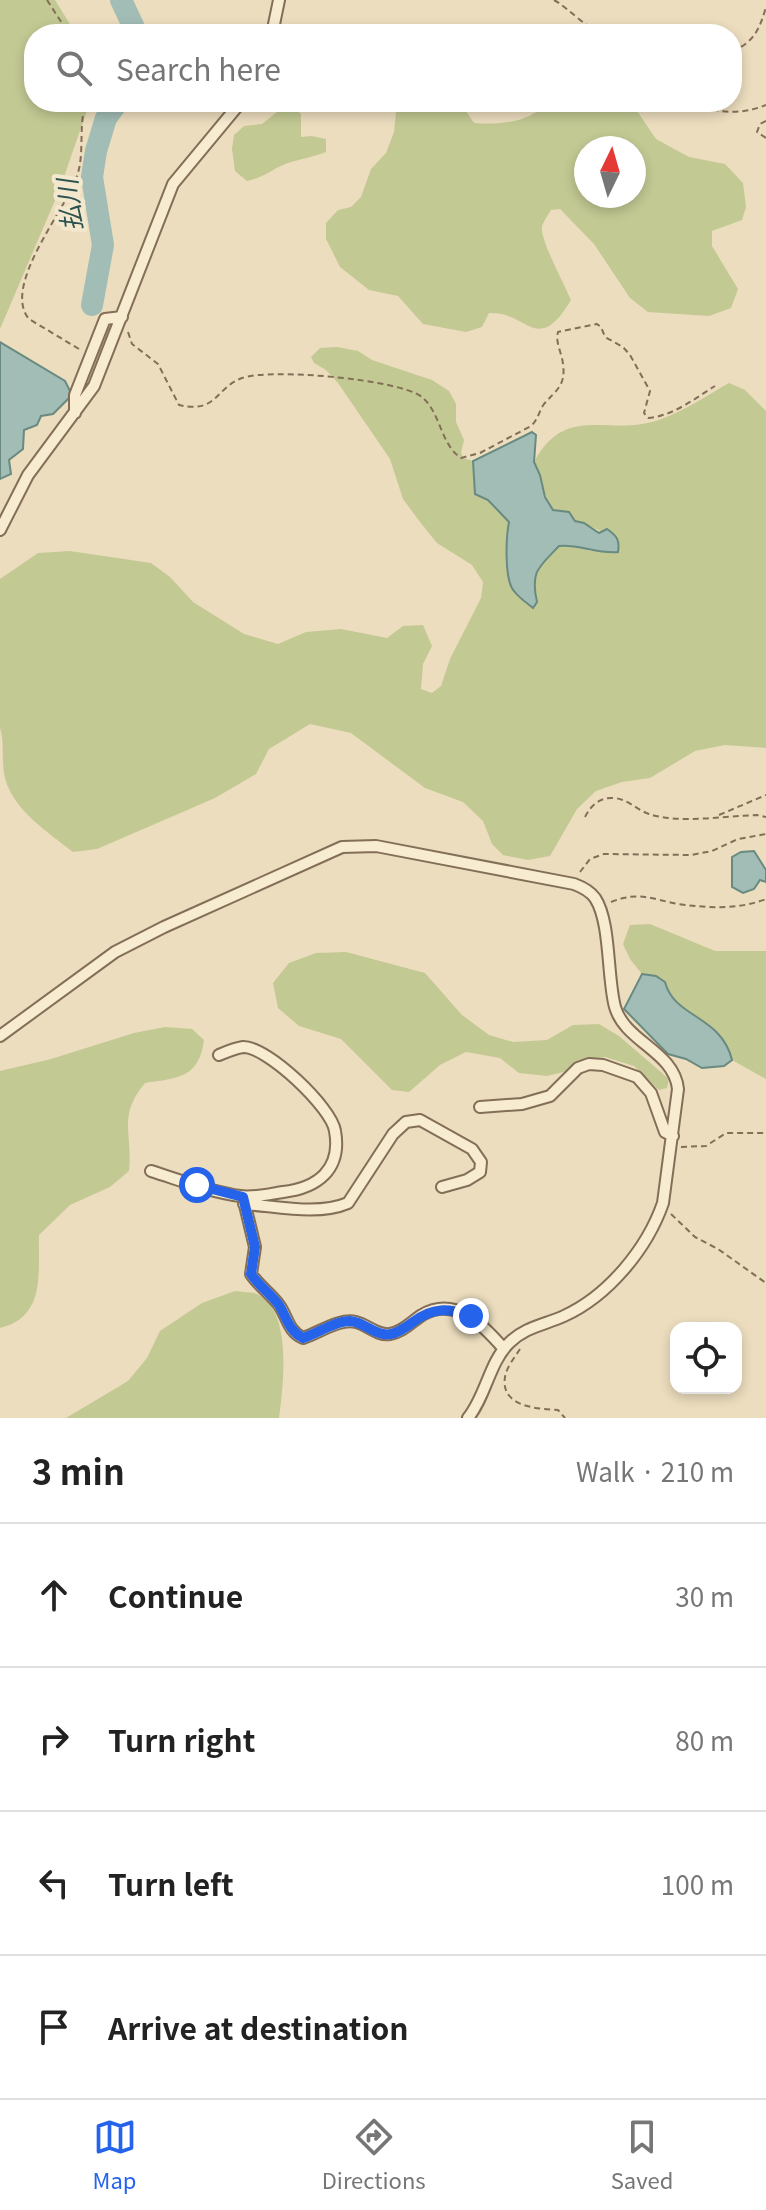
<!DOCTYPE html>
<html lang="en">
<head>
<meta charset="utf-8">
<style>
  :root { --surface:#fff; --page:#f2f2f2; --text:#222; --muted:#767676; --line:#e0e0e0; --accent:#2563eb }
  body { margin:0; font-family:Georgia,"Noto Sans JP",serif; background:var(--page); color:var(--text) }
  .controls { position:absolute; right:24px; bottom:24px; display:grid; overflow:hidden; border-radius:16px; box-shadow:0 4px 12px #0003 }
  .controls button { width:72px; height:72px; display:grid; place-items:center; padding:0; border:0; border-bottom:2px solid var(--line); background:var(--surface); color:var(--text); font:40px sans-serif }
  .compass { position:absolute; left:574px; top:136px; width:72px; height:72px; border-radius:50%; background:var(--surface); box-shadow:0 4px 12px #0003; rotate:5deg }
  .stop { position:absolute; width:24px; height:24px; margin:-18px; border:6px solid #2563eb; border-radius:50%; background:#fff }
  .stop.end { background:#2563eb; border-color:#fff; box-shadow:0 2px 8px #0008 }
  .list { margin:0; padding:0; list-style:none }
  h2 { display:flex; justify-content:space-between; align-items:center; height:104px; margin:0; padding:0 32px; font-size:34px }
  h2 small { font-size:26px; font-weight:400; color:var(--muted) }
  .list li { display:grid; grid-template-columns:52px 1fr auto; gap:24px; align-items:center; box-sizing:border-box; height:144px; padding:0 32px; border-top:2px solid var(--line) }
  .list b { display:block; font-size:30px; white-space:nowrap }
  .list em { font-size:26px; font-style:normal; color:var(--muted) }
  .icon { flex:none; width:44px; height:44px; fill:none; stroke:currentColor; stroke-width:2; stroke-linecap:round; stroke-linejoin:round }
  .map { position:relative; flex:none; width:766px; height:1418px; overflow:hidden }
  .search { position:absolute; background:var(--surface); box-shadow:0 4px 12px #0003; left:24px; right:24px; top:24px; height:88px; display:flex; align-items:center; gap:20px; box-sizing:border-box; padding:0 28px; border-radius:32px; color:var(--muted); font-size:30px }
  .sheet { height:680px; background:var(--surface) }
  nav { display:flex; justify-content:space-around; align-items:center; box-sizing:border-box; height:112px; border-top:2px solid var(--line); background:var(--surface); font-size:22px; color:var(--muted) }
  nav a { display:grid; justify-items:center; gap:4px }
  nav .on { color:var(--accent) }
  .map>svg:first-child { display:block }
  .green { fill:#c3c993; fill-rule:evenodd }
  .water { fill:#a1bdb5; stroke:#698a81; stroke-width:2 }
  .lines { fill:none; stroke-linecap:round; stroke-linejoin:round }
  .river { stroke:#a1bdb5; stroke-width:22 }
  .minor-casing { stroke:#836e57; stroke-width:14 }
  .path { stroke:#836e57; stroke-width:2; stroke-dasharray:6 4; stroke-linecap:butt }
  .minor { stroke:#f7ebd0; stroke-width:10 }
  .route { stroke:#2563eb; stroke-width:10 }
  .labels { text-anchor:middle; stroke-width:8; stroke-linejoin:round; paint-order:stroke }
  .water-label { font-size:26px; font-style:italic; fill:#2b524f; stroke:#f3e8cd }
</style>
</head>
<body>
<div class="map">
<svg width="766" height="1418" viewBox="0 0 766 1418">
  <rect width="100%" height="100%" fill="#ecddbe"/>
  <!-- green -->
  <path class="green" d="M 0,0 L 55,0 L 76,34 L 34,34 L 34,102 L 90,102 L 59,191 L 0,329 Z
    M 397,102 L 460,102 L 474,123 C 498,125 531,123 547,102 L 631,102 L 656,139 L 689,157 L 725,164 L 743,183 L 746,207 L 742,220 L 712,231 L 712,246 L 738,289 L 731,308 L 709,316 L 648,312 L 630,298 L 594,244 L 560,209 L 551,210 C 548,215 543,222 542,227 C 540,240 565,285 571,300 C 537,357 528,311 489,313 L 482,327 L 466,332 L 423,324 L 398,296 L 369,290 L 340,267 L 326,239 L 326,223 L 338,210 L 351,207 L 361,197 L 371,169 L 386,153 L 394,132 ZM 586,148 L 634,148 L 634,196 L 586,196 Z
    M 295,109 L 301,114 L 301,137 L 312,136 L 326,139 L 326,152 C 313,157 301,159 288,163 C 273,168 266,177 247,181 L 235,171 L 232,149 L 234,135 L 244,126 L 262,124 L 277,112 Z
    M 337,347 L 358,351 L 372,360 L 432,380 L 449,391 L 456,404 L 456,422 L 464,440 L 461,453 L 463,458 L 473,461 L 476,494 L 488,500 L 509,522 L 506,538 L 508,577 L 537,602 C 530,571 539,567 559,546 L 574,545 L 590,551 L 618,552 L 619,543 L 616,535 C 599,533 591,524 575,521 L 568,512 L 553,510 C 543,495 542,478 534,462 C 567,400 612,440 664,418 C 687,409 708,395 729,383 L 745,390 L 766,411 L 766,748 L 725,745 L 695,751 L 650,778 L 622,782 L 596,791 L 577,809 L 550,856 L 528,860 L 503,855 L 492,844 L 483,821 L 463,802 L 425,788 L 351,733 L 310,724 L 269,749 L 256,774 L 215,798 L 97,849 L 73,852 C 49,833 13,810 5,778 C 1,762 5,744 0,728 L 0,579 L 38,553 L 70,551 L 151,563 L 170,577 L 193,602 L 244,634 L 278,644 L 306,632 L 341,629 L 387,638 L 403,626 L 423,625 L 432,646 L 423,664 L 421,689 L 432,693 L 441,686 L 450,659 L 481,598 L 483,582 L 472,565 L 437,543 L 420,522 L 403,499 L 390,459 L 338,383 L 326,370 L 314,363 L 311,357 L 320,348 Z
    M 650,924 L 715,951 L 766,951 L 766,1079 L 732,1060 C 725,1031 703,1023 681,1006 C 671,998 664,987 656,976 L 642,974 L 630,959 L 623,944 L 630,925 Z
    M 346,952 L 425,973 L 462,1015 L 489,1035 L 513,1042 L 547,1040 L 573,1025 L 599,1024 L 619,1036 L 669,1079 L 667,1088 L 659,1090 L 634,1066 L 605,1057 L 583,1060 L 571,1070 L 547,1076 L 519,1073 L 500,1058 L 466,1052 L 440,1065 L 409,1092 L 392,1090 L 341,1039 L 299,1026 L 278,1008 L 273,983 L 289,963 L 316,953 Z
    M 165,1027 L 192,1029 L 204,1040 C 199,1078 178,1078 145,1083 C 117,1117 133,1133 129,1171 L 110,1187 L 70,1205 L 39,1235 C 38,1273 46,1317 0,1328 L 0,1071 L 51,1059 L 134,1033 Z
    M 235,1291 C 241,1292 248,1292 254,1293 C 294,1306 283,1387 279,1418 L 66,1418 L 128,1381 L 147,1358 L 160,1331 L 202,1303 Z"/>
  <!-- water -->
  <path class="water" d="M 0,342 L 65,381 L 72,395 L 53,414 L 41,416 L 37,425 L 24,430 L 23,449 L 9,460 L 11,474 L 0,479 Z
    M 532,432 L 536,435 L 534,462 L 540,475 L 545,497 L 553,510 L 569,512 L 575,521 L 584,523 L 599,533 L 607,529 C 617,536 620,540 618,552 C 597,554 579,544 559,546 C 539,567 530,571 537,602 L 533,608 C 527,603 519,598 514,591 C 504,580 506,537 509,522 L 488,500 L 475,494 L 473,461 Z
    M 754,851 L 766,870 L 766,882 L 760,880 L 754,889 L 743,893 L 732,887 L 732,857 L 741,852 Z
    M 642,974 L 656,976 L 665,982 C 674,1018 721,1015 732,1060 L 724,1066 L 702,1068 L 686,1059 L 668,1054 L 624,1009 Z"/>
  <g class="lines">
    <!-- river -->
    <path class="river" d="M 121,0 L 137,34
      M 92,305 L 103,245 L 92,177 L 96,151 L 106,118 L 118,102"/>
    <defs>
      <path id="minor" d="M 272,34 L 279,0
        M 75,413 L 75,395 L 105,319 L 122,317
        M 0,530 L 28,475 L 94,386 L 173,184 L 241,102
        M 0,1036 L 115,952 L 164,927 L 342,847 L 376,846 L 574,884 C 582,887 590,891 595,898 C 611,922 607,978 615,1007 C 625,1042 674,1051 678,1089 L 663,1203 C 647,1249 608,1296 564,1316 C 544,1325 525,1327 509,1343 C 489,1363 486,1396 468,1418
        M 480,1107 L 522,1104 L 550,1096 L 578,1068 L 589,1064 L 603,1065 L 637,1077 L 651,1093 L 665,1132 L 673,1136
        M 151,1171 C 180,1180 210,1192 240,1196 C 254,1198 270,1194 283,1192 C 317,1188 342,1170 335,1131 C 332,1108 267,1046 243,1047 C 235,1048 226,1052 219,1055
        M 243,1197 L 255,1247 L 251,1274 C 259,1286 271,1294 279,1305 C 288,1318 288,1331 303,1338 C 319,1333 339,1318 356,1322 C 368,1325 377,1336 390,1334 C 403,1332 411,1322 422,1315 C 456,1295 484,1326 504,1349
        M 244,1204 C 276,1206 318,1216 348,1203 L 393,1134 L 406,1122 L 420,1120 L 472,1149 L 481,1162 L 480,1172 L 467,1180 L 442,1187"/>
    </defs>
    <!-- minor casing -->
    <use href="#minor" class="minor-casing"/>
    <!-- path -->
    <path class="path" d="M 47,0 L 69,34
      M 554,0 C 567,7 584,26 595,29 C 620,35 646,25 671,34
      M 732,51 C 754,43 760,28 766,7
      M 694,102 C 716,114 742,115 766,105
      M 766,121 L 760,124 L 757,132 L 766,138
      M 128,332 L 132,344 L 158,364 L 179,405 C 217,414 215,388 242,378 C 270,368 399,379 422,397 C 441,413 440,444 461,458 L 480,453 L 531,426 C 538,420 539,411 544,404 C 556,390 566,386 563,364 C 562,353 555,343 558,332 L 562,331 L 597,324 L 601,327 L 605,337 L 623,347 L 630,355 L 650,391 L 644,413 L 648,418 C 673,416 694,399 715,386
      M 79,349 L 29,319 C 1,286 67,208 77,176 C 85,153 78,126 86,102
      M 719,815 L 766,795
      M 585,817 C 591,805 600,797 614,798 C 628,799 637,810 649,814 C 679,824 725,816 757,815 L 766,817
      M 580,872 L 590,859 L 604,854 L 691,855 L 712,851 L 738,839 L 766,834
      M 611,902 C 639,891 651,899 678,904 C 708,908 738,910 766,899
      M 681,1147 L 706,1146 L 726,1133 L 766,1133
      M 671,1214 L 695,1237 L 718,1249 L 766,1283
      M 520,1349 C 515,1357 506,1368 505,1377 C 500,1407 538,1409 558,1410 L 565,1418"/>
    <!-- minor -->
    <use href="#minor" class="minor"/>
  </g>
  <g class="lines">
    <!-- route -->
    <path class="route" d="M 197,1185 L 243,1197 L 255,1247 L 251,1274 C 259,1286 271,1294 279,1305 C 287,1318 289,1331 303,1338 C 318,1333 335,1321 350,1321 C 365,1322 376,1337 391,1334 C 400,1332 406,1327 413,1322 C 433,1307 448,1308 471,1316"/>
  </g>
  <g class="labels">
    <!-- water labels -->
    <g class="water-label">
      <text transform="translate(70 205) rotate(-96)" y="9">払川</text>
    </g>
  </g>
</svg>
<div class="controls">
<button><svg class="icon" aria-label="locate" viewBox="0 0 24 24"><circle cx="12" cy="12" r="6"/><path d="M12 2v4M12 18v4M2 12h4M18 12h4"/></svg></button>
</div>
<svg class="compass" viewBox="-18 -18 36 36"><path d="M0-13l5 13h-10z" fill="#e53935"/><path d="M0 13l5-13h-10z" fill="#767676"/></svg>
<div class="stop" style="left:197px;top:1185px"></div>
<div class="stop end" style="left:471px;top:1316px"></div>
<div class="search"><svg class="icon" aria-label="search" viewBox="0 0 24 24"><circle cx="10" cy="10" r="6"/><path d="M15 15l6 6"/></svg>Search here</div>
</div>
<section class="sheet">
<h2>3 min<small>Walk · 210 m</small></h2>
<ul class="list">
<li><svg class="icon" aria-label="ahead" viewBox="0 0 24 24"><path d="M12 20V5M6 11l6-6 6 6"/></svg><div><b>Continue</b></div><em>30 m</em></li>
<li><svg class="icon" aria-label="right" viewBox="0 0 24 24"><path d="M7 20v-9h11M14 6l5 5-5 5"/></svg><div><b>Turn right</b></div><em>80 m</em></li>
<li><svg class="icon" aria-label="left" viewBox="0 0 24 24"><path d="M17 20v-9H6M10 6l-5 5 5 5"/></svg><div><b>Turn left</b></div><em>100 m</em></li>
<li><svg class="icon" aria-label="arrive" viewBox="0 0 24 24"><path d="M6 21V4h12l-3 4 3 4H6"/></svg><div><b>Arrive at destination</b></div></li>
</ul>
</section>
<nav>
<a class="on"><svg class="icon" aria-label="map" viewBox="0 0 24 24"><path d="M3 6l6-2 6 2 6-2v14l-6 2-6-2-6 2zM9 4v14M15 6v14"/></svg>Map</a>
<a><svg class="icon" aria-label="directions" viewBox="0 0 24 24"><path d="M12 3l9 9-9 9-9-9zM9 14v-3h6M13 9l2 2-2 2"/></svg>Directions</a>
<a><svg class="icon" aria-label="saved" viewBox="0 0 24 24"><path d="M7 4h10v16l-5-4-5 4z"/></svg>Saved</a>
</nav>
</body>
</html>
